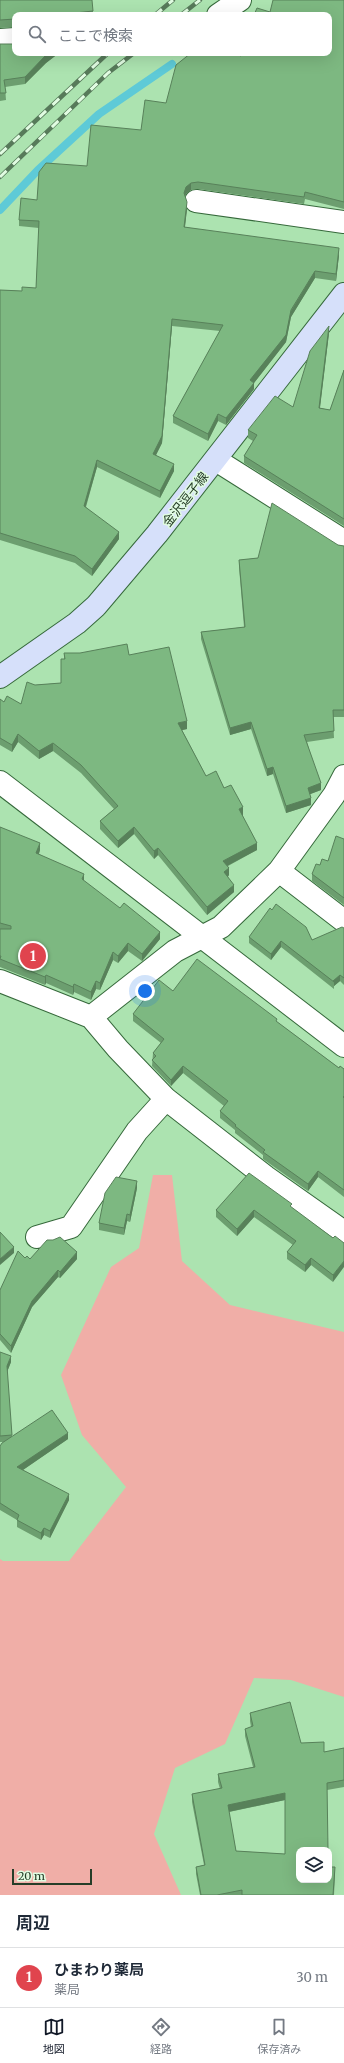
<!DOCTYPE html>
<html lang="ja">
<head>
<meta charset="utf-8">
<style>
  :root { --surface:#fff; --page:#f6f6f7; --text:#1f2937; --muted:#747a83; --line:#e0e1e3; --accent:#111827 }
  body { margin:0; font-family:Merriweather,"Noto Sans JP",serif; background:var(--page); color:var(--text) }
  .controls { position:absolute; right:12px; bottom:12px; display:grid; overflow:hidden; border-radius:8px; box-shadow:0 4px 16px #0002 }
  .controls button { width:36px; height:36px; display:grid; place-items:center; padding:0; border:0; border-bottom:1px solid var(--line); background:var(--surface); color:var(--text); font:20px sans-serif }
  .scale { position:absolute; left:12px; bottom:10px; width:80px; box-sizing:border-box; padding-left:4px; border:2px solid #263d28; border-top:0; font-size:11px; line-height:14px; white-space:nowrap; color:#263d28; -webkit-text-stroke:3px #e1fce2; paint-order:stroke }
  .you { position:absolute; left:145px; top:991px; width:14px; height:14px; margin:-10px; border:3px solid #fff; border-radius:50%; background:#1a73e8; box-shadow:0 0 0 6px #1a73e833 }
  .badge { display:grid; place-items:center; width:26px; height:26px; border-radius:50%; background:var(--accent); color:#fff; font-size:13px; font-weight:700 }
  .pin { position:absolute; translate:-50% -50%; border:2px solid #fff; box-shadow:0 1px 4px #0006 }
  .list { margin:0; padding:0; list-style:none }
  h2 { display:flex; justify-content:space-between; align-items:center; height:52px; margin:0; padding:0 16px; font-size:17px }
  h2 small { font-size:13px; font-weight:400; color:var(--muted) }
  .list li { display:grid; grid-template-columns:26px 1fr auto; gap:12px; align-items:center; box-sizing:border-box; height:60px; padding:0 16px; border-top:1px solid var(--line) }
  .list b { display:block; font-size:15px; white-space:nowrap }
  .list p { margin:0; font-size:13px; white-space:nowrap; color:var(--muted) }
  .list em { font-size:13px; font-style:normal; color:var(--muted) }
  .icon { flex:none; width:22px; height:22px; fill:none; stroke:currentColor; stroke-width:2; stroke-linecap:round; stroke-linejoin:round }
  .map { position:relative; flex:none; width:344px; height:1895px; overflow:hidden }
  .search { position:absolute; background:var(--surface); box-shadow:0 4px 16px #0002; left:12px; right:12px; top:12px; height:44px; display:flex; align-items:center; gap:10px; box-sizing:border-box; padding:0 14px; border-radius:8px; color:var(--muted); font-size:15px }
  .sheet { height:112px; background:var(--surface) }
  nav { display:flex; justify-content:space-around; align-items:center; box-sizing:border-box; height:56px; border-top:1px solid var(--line); background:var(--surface); font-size:11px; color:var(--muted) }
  nav a { display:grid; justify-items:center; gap:2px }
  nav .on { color:var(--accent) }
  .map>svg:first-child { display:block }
  .green { fill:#f0aea7 }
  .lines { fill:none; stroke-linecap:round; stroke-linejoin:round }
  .stream { stroke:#5ecad7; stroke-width:8 }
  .minor-casing { stroke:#36693b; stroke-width:24 }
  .tertiary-casing { stroke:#36693b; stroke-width:24 }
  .secondary-casing { stroke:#36693b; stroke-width:24 }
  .minor { stroke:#fff; stroke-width:22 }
  .tertiary { stroke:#fff; stroke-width:22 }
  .secondary { stroke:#d6e0fa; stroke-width:22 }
  .rail-casing { stroke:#577a5a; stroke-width:4.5 }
  .rail { stroke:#e1fce2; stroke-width:3; stroke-dasharray:9; stroke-linecap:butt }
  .wall { fill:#6c9e6f; fill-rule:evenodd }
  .shaded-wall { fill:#58815a }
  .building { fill:#7db881; stroke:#58815a; fill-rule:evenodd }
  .labels { text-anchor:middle; stroke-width:3; stroke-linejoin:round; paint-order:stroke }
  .street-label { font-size:13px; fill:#263d28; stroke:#e1fce2 }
</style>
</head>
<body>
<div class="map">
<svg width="344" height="1895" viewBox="0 0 344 1895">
  <rect width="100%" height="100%" fill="#ace3b0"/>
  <!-- green -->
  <path class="green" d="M 153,1175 L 172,1175 L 182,1261 L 230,1305 L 344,1332 L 344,1697 L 291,1680 L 254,1678 L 225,1744 L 175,1768 L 154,1834 L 181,1895 L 0,1895 L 0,1559 L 3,1561 L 69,1561 L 126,1487 L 82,1435 L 61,1375 L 111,1267 L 139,1248 Z"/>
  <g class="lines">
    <!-- stream -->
    <path class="stream" d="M 0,210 L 38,170 L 99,114 L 172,64"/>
    <defs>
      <path id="minor" d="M 218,15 L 240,0
        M 0,40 L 15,39
        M 196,201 L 344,222
        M 216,460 L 344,541
        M 279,871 L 344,921
        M 0,981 L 91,1017 L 118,1049 L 166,1099 L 266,1177 L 344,1232
        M 91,1017 L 175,951 L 221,927 L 279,871 L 334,795 L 344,776
        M 37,1237 L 71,1227 L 137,1131 L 166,1099"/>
      <path id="tertiary" d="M 0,782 L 344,1046"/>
      <path id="secondary" d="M 0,677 L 77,623 L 96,606 L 157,534 L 344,294"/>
    </defs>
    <!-- minor casing -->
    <use href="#minor" class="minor-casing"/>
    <!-- tertiary casing -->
    <use href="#tertiary" class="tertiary-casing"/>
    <!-- secondary casing -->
    <use href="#secondary" class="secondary-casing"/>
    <!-- minor -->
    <use href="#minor" class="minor"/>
    <!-- tertiary -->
    <use href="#tertiary" class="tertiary"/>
    <!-- secondary -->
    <use href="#secondary" class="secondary"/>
    <defs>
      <path id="rail" d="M 155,15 L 173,0
        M 181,15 L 200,0
        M 0,154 L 108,53
        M 0,177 L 108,73 L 134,53"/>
    </defs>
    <!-- rail casing -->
    <use href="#rail" class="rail-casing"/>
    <!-- rail -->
    <use href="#rail" class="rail"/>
  </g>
  <!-- wall -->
  <path class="wall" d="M 0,0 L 93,11 L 93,15 L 15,15 L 15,27 L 0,28 Z
    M 344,0 L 344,209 L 305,199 L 304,204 L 198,189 L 191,190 L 186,194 L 185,196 L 187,209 L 185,227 L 339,255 L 336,281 L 315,278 L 291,317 L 286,342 L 254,383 L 254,389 L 226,425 L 218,421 L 208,441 L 173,423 L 173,416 L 220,331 L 172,326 L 162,443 L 156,455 L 174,471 L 160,498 L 97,467 L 86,507 L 119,539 L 92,576 L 75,563 L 0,540 L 0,290 L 22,291 L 36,288 L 39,228 L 19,226 L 19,220 L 37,200 L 141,130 L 166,103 L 241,56 L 270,12 Z
    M 0,44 L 59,53 L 46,63 L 25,84 L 5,87 L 6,100 L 0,101 Z
    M 329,333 L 320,408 L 330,410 L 344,370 L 344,526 L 244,463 L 244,456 L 253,441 L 248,438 L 248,430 L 293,407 Z
    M 338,545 L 344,546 L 344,717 L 333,717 L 334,738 L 307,742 L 321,790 L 310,794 L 311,805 L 286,813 L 273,774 L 267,776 L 251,729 L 230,735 L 201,639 L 201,632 L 244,627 L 239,567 L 239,560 L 258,558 Z
    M 64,653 L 129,655 L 187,729 L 182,730 L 206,776 L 224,788 L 243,815 L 242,815 L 257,850 L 228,866 L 229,875 L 228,877 L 234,892 L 207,915 L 158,855 L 154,859 L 134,834 L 118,848 L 100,829 L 100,821 L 114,809 L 81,773 L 53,751 L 39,759 L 18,742 L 12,752 L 0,745 L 0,699 L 4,702 L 21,704 L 35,685 L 61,683 L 64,659 Z
    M 0,827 L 40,850 L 39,854 L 84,881 L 160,939 L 142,961 L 128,951 L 118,963 L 113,960 L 100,990 L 96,989 L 91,1000 L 74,992 L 73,995 L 46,983 L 45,985 L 0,967 Z
    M 344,839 L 344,905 L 312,881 L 312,874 L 320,865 L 328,861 Z
    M 344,928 L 344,985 L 340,981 L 334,986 L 334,989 L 281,947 L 271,960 L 249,943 L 249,937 L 312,940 Z
    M 173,991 L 277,1022 L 339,1068 L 344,1069 L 344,1197 L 318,1177 L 308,1191 L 263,1159 L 263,1155 L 235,1133 L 235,1130 L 220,1118 L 220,1111 L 224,1106 L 183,1073 L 171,1086 L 152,1066 L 153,1053 L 161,1043 L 133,1021 L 133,1014 Z
    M 137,1188 L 130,1222 L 127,1221 L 124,1235 L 99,1230 L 99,1223 Z
    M 292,1208 L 333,1238 L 333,1282 L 311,1265 L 305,1272 L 287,1259 L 287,1252 L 293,1245 L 254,1217 L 237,1236 L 216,1217 L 216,1210 Z
    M 25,1258 L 30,1259 L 77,1259 L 60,1278 L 58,1277 L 32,1307 L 11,1353 L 0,1340 L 0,1290 Z
    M 0,1352 L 11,1362 L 7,1372 L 12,1437 L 68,1439 L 23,1470 L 69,1500 L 50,1538 L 44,1535 L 41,1540 L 17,1527 L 17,1520 L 0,1510 L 0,1446 L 4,1442 L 0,1442 Z
    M 250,1713 L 301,1743 L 324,1752 L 344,1748 L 344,1787 L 327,1790 L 299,1850 L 335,1875 L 334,1895 L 200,1895 L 196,1874 L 196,1867 L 204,1865 L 192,1802 L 192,1794 L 220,1789 L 218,1782 L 218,1774 L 253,1767 L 245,1736 L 245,1729 L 251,1727 L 250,1721 ZM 285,1800 L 285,1854 L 236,1851 L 229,1812 Z"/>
  <!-- shaded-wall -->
  <path class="shaded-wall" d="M 50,53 L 59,53 L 46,63 L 25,84 L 25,77 L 46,55 Z
    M 191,183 L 191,190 L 186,194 L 184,200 L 184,193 L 186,187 Z
    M 187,202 L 187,209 L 184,234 L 184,227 Z
    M 339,248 L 339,255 L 336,281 L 336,274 Z
    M 315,271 L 315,278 L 291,317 L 286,342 L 254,383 L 254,389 L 226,425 L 226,418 L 250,380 Z
    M 172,319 L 172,326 L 162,443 L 153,461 L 153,454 Z
    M 329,326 L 329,333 L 319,415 L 319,408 Z
    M 218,414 L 218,421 L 208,441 L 208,434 Z
    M 97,460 L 97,467 L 84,512 L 84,506 Z
    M 174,464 L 174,471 L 160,498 L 160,491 Z
    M 119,532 L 119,539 L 92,576 L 92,569 Z
    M 187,721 L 187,729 L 178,731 L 178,723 Z
    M 251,722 L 251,729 L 230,735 L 230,728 Z
    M 18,734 L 18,742 L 12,752 L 12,745 Z
    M 53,743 L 53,751 L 39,759 L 39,751 Z
    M 273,767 L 273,774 L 267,776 L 267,769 Z
    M 321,783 L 321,790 L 308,795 L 308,788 Z
    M 311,798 L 311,805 L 286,813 L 286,806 Z
    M 243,807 L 243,815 L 239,817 L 239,809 Z
    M 134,827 L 134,834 L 118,848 L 118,841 Z
    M 40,843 L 40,850 L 36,861 L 36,853 Z
    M 257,843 L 257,850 L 223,868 L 223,861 Z
    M 158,848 L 158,855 L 154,859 L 154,851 Z
    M 229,868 L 229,875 L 224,880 L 224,872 Z
    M 84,874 L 84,881 L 82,879 Z
    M 234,885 L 234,892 L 207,915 L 207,907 Z
    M 160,932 L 160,939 L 142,961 L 142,954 Z
    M 281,941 L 281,947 L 271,960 L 271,954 Z
    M 128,943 L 128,951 L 118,963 L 118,956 Z
    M 113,952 L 113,960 L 100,990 L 100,983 Z
    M 46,975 L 46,983 L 45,985 L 45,977 Z
    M 340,975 L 340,981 L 334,986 L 334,982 L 333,981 Z
    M 96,981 L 96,989 L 91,1000 L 91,992 Z
    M 74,984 L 74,992 L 73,995 L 73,987 Z
    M 183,1066 L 183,1073 L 171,1086 L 171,1080 Z
    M 318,1171 L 318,1177 L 308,1191 L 308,1184 Z
    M 137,1181 L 137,1188 L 130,1222 L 130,1215 Z
    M 254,1210 L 254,1217 L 237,1236 L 237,1229 Z
    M 127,1214 L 127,1221 L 124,1235 L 124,1228 Z
    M 14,1247 L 14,1253 L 0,1265 L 0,1259 Z
    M 77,1252 L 77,1259 L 60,1278 L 60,1272 Z
    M 311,1258 L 311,1265 L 305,1272 L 305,1265 Z
    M 344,1261 L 344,1267 L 333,1282 L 333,1275 Z
    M 58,1270 L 58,1277 L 32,1307 L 11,1353 L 11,1346 L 32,1301 Z
    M 11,1356 L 11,1362 L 7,1372 L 7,1366 Z
    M 68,1433 L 68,1439 L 17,1474 L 17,1467 Z
    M 69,1494 L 69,1500 L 50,1538 L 50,1531 Z
    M 44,1528 L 44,1535 L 41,1540 L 41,1533 Z
    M 285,1793 L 285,1800 L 228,1812 L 228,1805 Z"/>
  <!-- building -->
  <path class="building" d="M 0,0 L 92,0 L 93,11 L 57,15 L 15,15 L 15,19 L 0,20 Z
    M 273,0 L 344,0 L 344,202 L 305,192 L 304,197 L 198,182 L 191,183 L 186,187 L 184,193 L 187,202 L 184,227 L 339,248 L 336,274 L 315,271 L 291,310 L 286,335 L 250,380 L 254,383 L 226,418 L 218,414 L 208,434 L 173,416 L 223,325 L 172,319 L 162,436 L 153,454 L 174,464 L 160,491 L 97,460 L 84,506 L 119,532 L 92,569 L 75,556 L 0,533 L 0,290 L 22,291 L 22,287 L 36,288 L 39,221 L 19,220 L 21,198 L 37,200 L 39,172 L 46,163 L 87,166 L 91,125 L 141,130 L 145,100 L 166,103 L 176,65 L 191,53 L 234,53 L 241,56 L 242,53 L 329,53 L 329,15 L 254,15 L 257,8 L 270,12 Z
    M 0,44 L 15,44 L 15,53 L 50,53 L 46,55 L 25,77 L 4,80 L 6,93 L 0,93 Z
    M 329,326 L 319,408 L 330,410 L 344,370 L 344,519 L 244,456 L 257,435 L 248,430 L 275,396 L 293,407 L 310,351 Z
    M 272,503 L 338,545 L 344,546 L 344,710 L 333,710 L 334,731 L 304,735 L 321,783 L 308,788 L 311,798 L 286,806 L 273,767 L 267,769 L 251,722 L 230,728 L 201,632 L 245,627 L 239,560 L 258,558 Z
    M 127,644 L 129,655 L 169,647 L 187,721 L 178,723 L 206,776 L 216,771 L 224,788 L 231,785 L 243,807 L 239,809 L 257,843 L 223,861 L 229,868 L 224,872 L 234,885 L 207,907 L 158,848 L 154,851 L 134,827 L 118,841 L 100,821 L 118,806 L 81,765 L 53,743 L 39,751 L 18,734 L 12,745 L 0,738 L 0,699 L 4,702 L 7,696 L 21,704 L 27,682 L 35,685 L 61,683 L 61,659 L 65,659 L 64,653 L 80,653 Z
    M 0,827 L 40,843 L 36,853 L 84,874 L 82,879 L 120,908 L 124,903 L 160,932 L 142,954 L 128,943 L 118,956 L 113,952 L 100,983 L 96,981 L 91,992 L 74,984 L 73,987 L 46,975 L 45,977 L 0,959 L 1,956 L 0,956 L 0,929 L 11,929 L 11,926 L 0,923 Z
    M 336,836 L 344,839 L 344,898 L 312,874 L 316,864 L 320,865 L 322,859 L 328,861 Z
    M 276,904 L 306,927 L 312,940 L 342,927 L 344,928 L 344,978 L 340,975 L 333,981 L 334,982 L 281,941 L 271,954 L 249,937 L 270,908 L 272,910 Z
    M 197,959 L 277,1019 L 276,1021 L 339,1068 L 340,1066 L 344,1069 L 344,1096 L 343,1097 L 344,1098 L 344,1190 L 318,1171 L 308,1184 L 263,1152 L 265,1150 L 235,1126 L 236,1125 L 220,1111 L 228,1101 L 183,1066 L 171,1080 L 152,1060 L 156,1056 L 153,1053 L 164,1039 L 133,1014 L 159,980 L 173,991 Z
    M 249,1173 L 292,1204 L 290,1206 L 333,1238 L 335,1236 L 344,1243 L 344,1261 L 333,1275 L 311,1258 L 305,1265 L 287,1252 L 296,1241 L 254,1210 L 237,1229 L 216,1210 Z
    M 116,1177 L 137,1181 L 130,1215 L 127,1214 L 124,1228 L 99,1223 L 105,1193 Z
    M 0,1232 L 14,1247 L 0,1259 Z
    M 60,1237 L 77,1252 L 60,1272 L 58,1270 L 32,1301 L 11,1346 L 0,1334 L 0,1290 L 18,1251 L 25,1258 L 27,1256 L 30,1259 L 47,1240 L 53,1240 Z
    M 0,1352 L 11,1356 L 7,1366 L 12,1435 L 0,1436 Z
    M 52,1410 L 68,1433 L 17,1467 L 69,1494 L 50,1531 L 44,1528 L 41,1533 L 17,1520 L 19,1515 L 0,1503 L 0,1446 L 2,1443 Z
    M 290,1702 L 301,1743 L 324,1742 L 324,1752 L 344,1748 L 344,1780 L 327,1783 L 328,1850 L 299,1850 L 299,1880 L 329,1880 L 329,1867 L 335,1867 L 333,1895 L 242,1895 L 242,1890 L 217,1895 L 201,1895 L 196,1867 L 205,1865 L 192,1794 L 222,1788 L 218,1774 L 255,1767 L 245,1729 L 253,1726 L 250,1713 ZM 285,1793 L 285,1854 L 236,1851 L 228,1805 Z"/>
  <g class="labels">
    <!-- street labels -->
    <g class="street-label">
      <text transform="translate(185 499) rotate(-52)" y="5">金沢逗子線</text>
    </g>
  </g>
</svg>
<div class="controls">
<button><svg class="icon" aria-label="layers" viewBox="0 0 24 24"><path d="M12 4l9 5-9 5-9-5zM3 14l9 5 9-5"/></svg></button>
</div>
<div class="scale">20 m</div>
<div class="you"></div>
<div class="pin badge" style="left:33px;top:956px;background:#e0444e">1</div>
<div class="search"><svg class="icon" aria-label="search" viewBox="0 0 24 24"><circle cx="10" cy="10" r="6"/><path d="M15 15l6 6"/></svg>ここで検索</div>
</div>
<section class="sheet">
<h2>周辺<small></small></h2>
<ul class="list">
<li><span class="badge" style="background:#e0444e">1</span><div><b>ひまわり薬局</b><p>薬局</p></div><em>30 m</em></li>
</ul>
</section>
<nav>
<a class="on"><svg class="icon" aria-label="map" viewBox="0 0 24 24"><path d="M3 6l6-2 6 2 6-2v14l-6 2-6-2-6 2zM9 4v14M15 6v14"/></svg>地図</a>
<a><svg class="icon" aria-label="directions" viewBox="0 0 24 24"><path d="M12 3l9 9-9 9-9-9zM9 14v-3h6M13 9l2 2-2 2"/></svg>経路</a>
<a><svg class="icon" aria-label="saved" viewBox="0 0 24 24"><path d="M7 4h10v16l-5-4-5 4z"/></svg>保存済み</a>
</nav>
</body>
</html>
